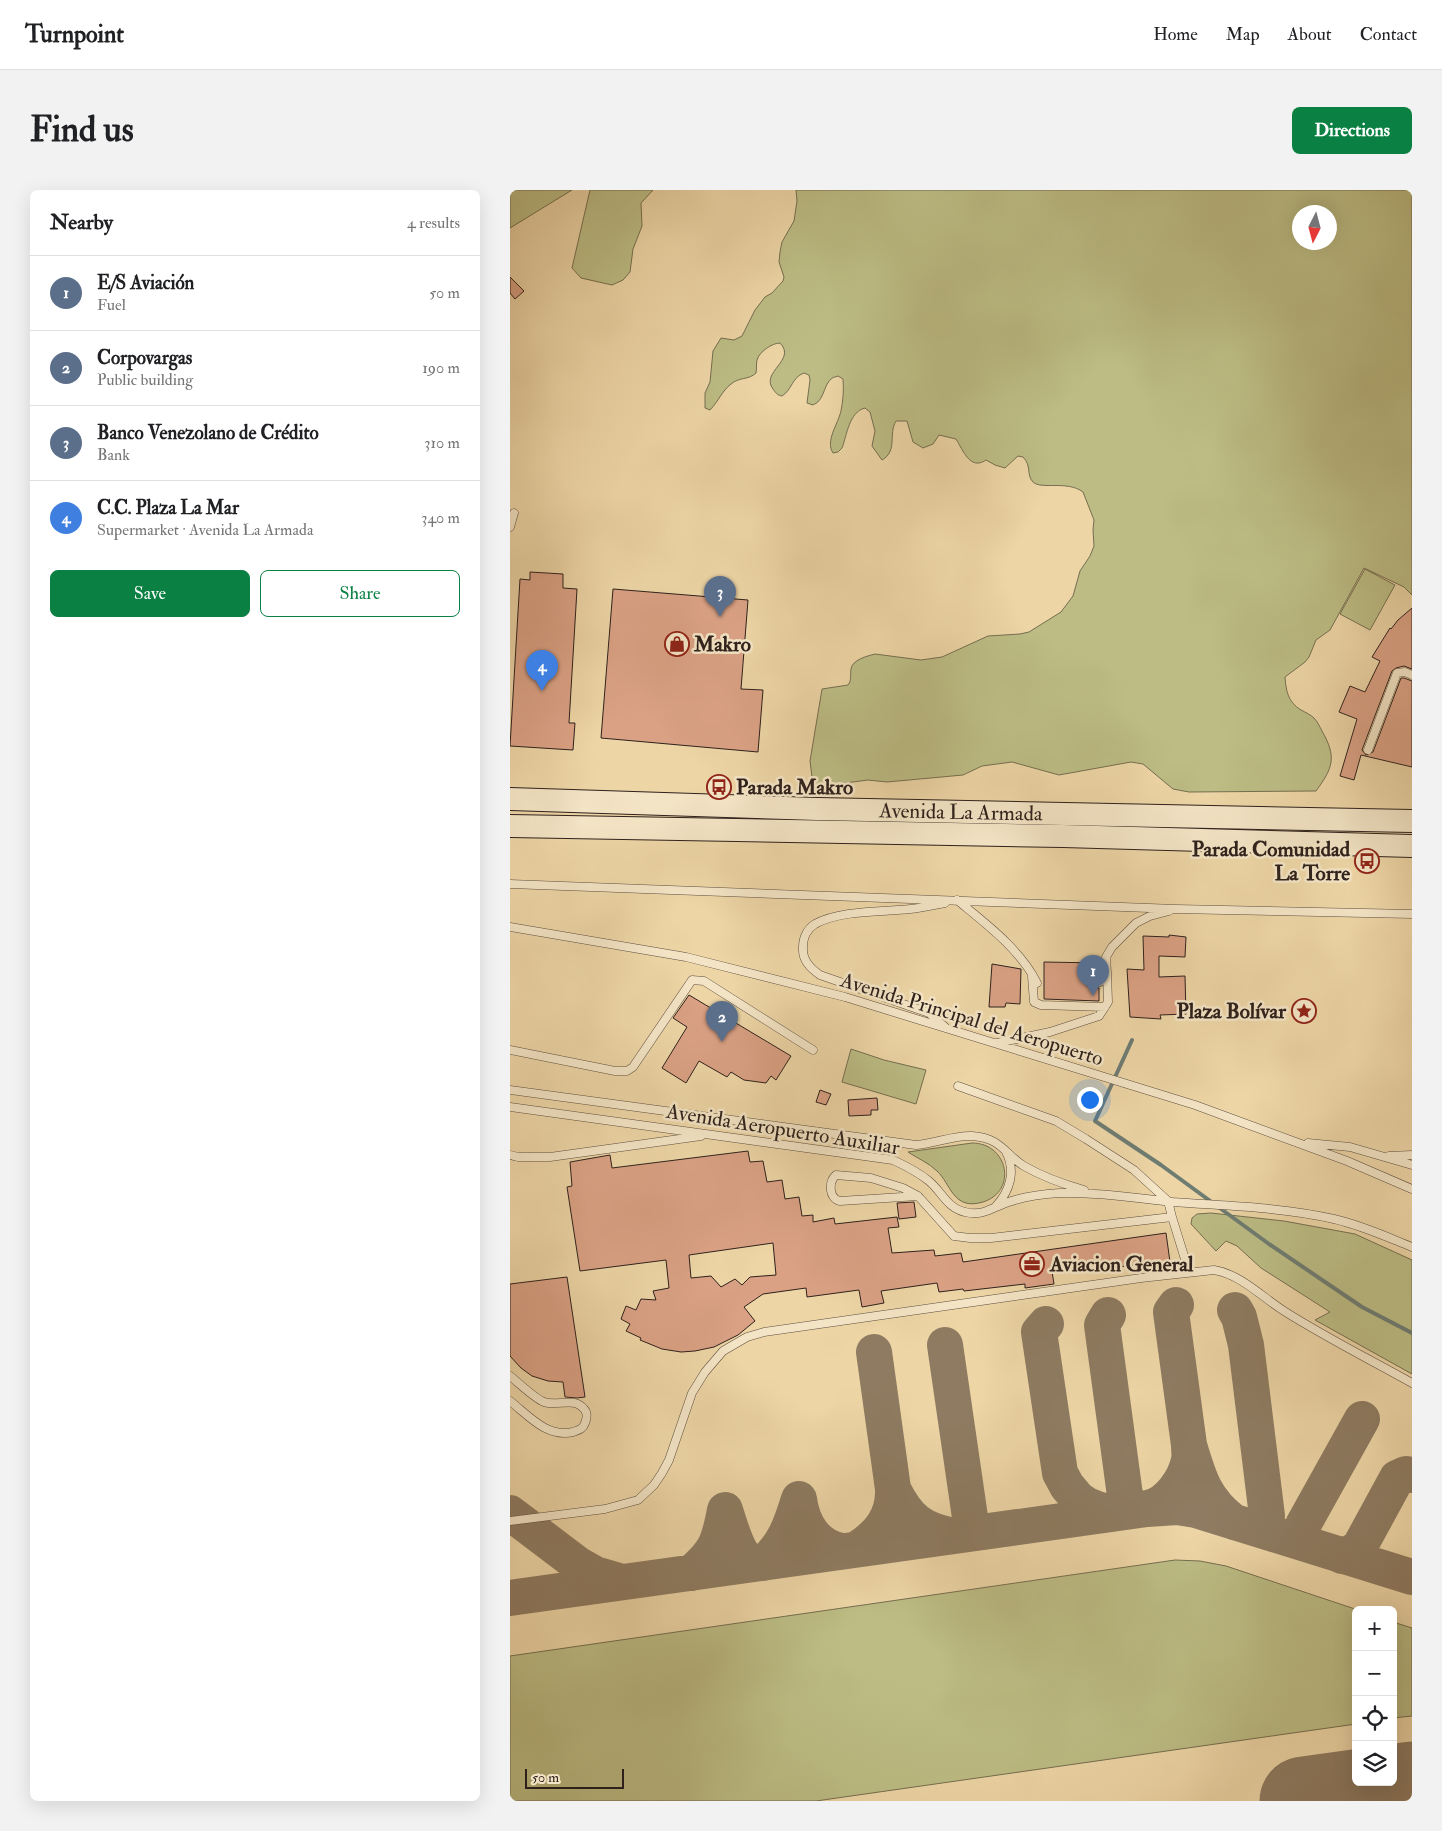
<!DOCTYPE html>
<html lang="en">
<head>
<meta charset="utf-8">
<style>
  :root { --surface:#fff; --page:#f2f2f2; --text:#202124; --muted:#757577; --line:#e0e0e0; --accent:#0b8043 }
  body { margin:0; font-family:"IM FELL Double Pica",serif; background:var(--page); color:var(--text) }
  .controls { position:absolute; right:15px; bottom:15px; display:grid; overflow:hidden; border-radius:8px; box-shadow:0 5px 20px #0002 }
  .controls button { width:45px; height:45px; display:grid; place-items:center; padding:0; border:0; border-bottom:1px solid var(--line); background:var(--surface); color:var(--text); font:25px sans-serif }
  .compass { position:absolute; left:782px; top:15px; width:45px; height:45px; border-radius:50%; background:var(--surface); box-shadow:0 5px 20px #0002; rotate:186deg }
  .scale { position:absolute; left:15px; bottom:12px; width:99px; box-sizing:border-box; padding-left:5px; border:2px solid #2e211c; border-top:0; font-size:14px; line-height:18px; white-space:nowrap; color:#2e211c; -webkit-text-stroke:4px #f3e4c5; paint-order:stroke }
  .you { position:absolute; left:579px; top:909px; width:18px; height:18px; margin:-12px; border:4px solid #fff; border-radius:50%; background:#1a73e8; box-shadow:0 0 0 8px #1a73e833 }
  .badge { display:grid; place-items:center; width:32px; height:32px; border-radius:50%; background:var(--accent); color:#fff; font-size:16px; font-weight:700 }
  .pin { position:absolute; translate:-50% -41px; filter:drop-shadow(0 1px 2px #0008) }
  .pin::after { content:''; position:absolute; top:26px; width:18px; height:15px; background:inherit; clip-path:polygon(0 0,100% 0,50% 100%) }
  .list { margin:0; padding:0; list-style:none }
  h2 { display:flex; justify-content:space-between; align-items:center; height:65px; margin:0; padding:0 20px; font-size:21px }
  h2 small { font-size:16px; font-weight:400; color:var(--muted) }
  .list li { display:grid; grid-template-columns:32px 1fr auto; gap:15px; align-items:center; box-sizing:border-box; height:75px; padding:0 20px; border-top:1px solid var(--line) }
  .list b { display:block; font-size:19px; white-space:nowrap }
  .list p { margin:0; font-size:16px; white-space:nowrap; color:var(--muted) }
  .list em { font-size:16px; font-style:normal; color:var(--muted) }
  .actions { display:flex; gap:10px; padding:15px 20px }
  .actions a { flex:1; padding:11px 0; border:1px solid var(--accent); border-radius:8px; text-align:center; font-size:18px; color:var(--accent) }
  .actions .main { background:var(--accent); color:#fff }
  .icon { flex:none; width:28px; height:28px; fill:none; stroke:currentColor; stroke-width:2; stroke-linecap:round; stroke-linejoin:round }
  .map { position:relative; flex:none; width:902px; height:1611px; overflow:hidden; border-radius:8px }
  header { display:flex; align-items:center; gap:30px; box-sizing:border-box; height:70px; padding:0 25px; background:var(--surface); border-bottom:1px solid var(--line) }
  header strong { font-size:24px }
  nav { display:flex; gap:28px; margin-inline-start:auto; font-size:18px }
  .intro { display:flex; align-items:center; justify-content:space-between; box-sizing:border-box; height:120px; padding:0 30px }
  h1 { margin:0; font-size:35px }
  .button { padding:12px 22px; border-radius:8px; background:var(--accent); color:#fff; font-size:18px; font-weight:700 }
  main { display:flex; gap:30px; padding:0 30px }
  aside { flex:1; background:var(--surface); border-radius:8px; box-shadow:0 5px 20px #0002 }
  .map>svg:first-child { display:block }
  .green { fill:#bcbc84; stroke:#756e50; fill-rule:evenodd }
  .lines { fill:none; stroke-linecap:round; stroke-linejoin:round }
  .stream { stroke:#6e7c72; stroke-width:4 }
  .taxiway { stroke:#8e7b61; stroke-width:36 }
  .runway { stroke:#8e7b61; stroke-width:89 }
  .building { fill:#daa184; stroke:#2e211c; fill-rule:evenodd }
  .lane-casing { stroke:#5e4e3e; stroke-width:9 }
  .secondary-casing { stroke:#2e211c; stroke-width:24 }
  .lane { stroke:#f3e4c5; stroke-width:8 }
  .secondary { stroke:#f3e4c5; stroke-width:22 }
  .labels { text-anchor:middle; stroke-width:5; stroke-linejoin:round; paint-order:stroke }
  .poi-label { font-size:21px; font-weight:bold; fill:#2e211c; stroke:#f3e4c5; text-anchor:start }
  .street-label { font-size:21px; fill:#2e211c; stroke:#f3e4c5 }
</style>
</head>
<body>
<header>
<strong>Turnpoint</strong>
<nav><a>Home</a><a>Map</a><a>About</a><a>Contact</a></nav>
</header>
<div class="intro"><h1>Find us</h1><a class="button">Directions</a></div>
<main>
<aside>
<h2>Nearby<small>4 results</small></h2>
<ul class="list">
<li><span class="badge" style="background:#5c6f8a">1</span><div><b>E/S Aviación</b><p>Fuel</p></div><em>50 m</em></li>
<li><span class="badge" style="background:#5c6f8a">2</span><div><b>Corpovargas</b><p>Public building</p></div><em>190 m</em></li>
<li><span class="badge" style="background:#5c6f8a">3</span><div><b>Banco Venezolano de Crédito</b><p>Bank</p></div><em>310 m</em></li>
<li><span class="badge" style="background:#3f7fe0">4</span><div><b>C.C. Plaza La Mar</b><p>Supermarket · Avenida La Armada</p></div><em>340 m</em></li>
</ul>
<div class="actions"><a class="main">Save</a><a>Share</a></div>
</aside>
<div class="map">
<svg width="902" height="1611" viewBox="0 0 902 1611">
  <rect width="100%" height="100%" fill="#edd5a6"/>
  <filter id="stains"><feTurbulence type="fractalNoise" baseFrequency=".004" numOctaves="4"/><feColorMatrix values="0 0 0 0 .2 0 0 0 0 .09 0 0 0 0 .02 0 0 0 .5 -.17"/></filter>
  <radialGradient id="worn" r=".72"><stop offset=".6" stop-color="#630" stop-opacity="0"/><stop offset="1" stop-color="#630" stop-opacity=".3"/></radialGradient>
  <!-- green -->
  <path class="green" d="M 0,0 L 62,0 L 0,38 Z
    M 80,0 L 143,0 L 131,13 L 132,36 L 123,59 L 120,82 L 113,90 L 102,95 L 71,88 L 62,78 Z
    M 286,0 L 902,0 L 902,405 L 894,397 L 854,378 L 820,440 L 806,450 L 799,467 L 795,472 L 775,487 C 776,501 778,512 791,520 C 795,522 801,525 804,528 C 807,531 810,537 812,541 C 827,567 823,578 806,601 L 679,602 L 663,599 L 633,574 L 621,572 L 549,585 L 502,572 L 472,576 L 453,585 L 377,592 L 358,590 L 320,595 L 303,595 L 300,571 L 312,499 L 338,495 C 342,490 340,485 341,479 C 342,470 357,466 365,464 L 411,470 L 432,467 L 478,446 L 510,444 L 519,442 L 551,422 L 563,406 L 570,381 L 580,366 L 584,356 L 583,340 L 584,330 L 573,302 C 557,290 531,300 523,292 C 516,285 522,276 513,267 L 508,266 L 495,278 L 485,275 L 476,270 C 460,281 453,260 446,249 L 429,245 L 423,254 L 413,258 L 403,252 L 397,231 L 386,231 C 378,244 388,261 372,270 L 362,256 L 365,241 L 360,222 L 355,218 C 339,222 337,245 332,258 L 328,262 L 323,263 C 315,251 328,234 331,221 C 333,211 334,200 333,189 L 328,186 C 312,188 317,210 303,215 L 297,213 L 300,190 L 299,185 L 294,183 C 282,187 282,200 272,206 C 267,205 266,203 263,199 C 250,182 287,170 270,153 C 262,153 249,162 247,170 C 246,174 247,178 246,183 C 239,190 229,187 221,194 C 212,201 208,212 200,220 L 195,218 L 195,203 L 200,192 L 203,161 L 211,148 L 224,150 L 232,146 L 245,120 L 255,107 L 262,103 L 273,91 L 274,87 L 269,72 L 270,62 L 272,52 L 284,31 L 287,11 ZM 789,22 L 819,22 L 819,52 L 789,52 Z
    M 855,379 L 885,395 L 860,440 L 830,424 Z
    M 341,859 L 374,870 L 416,880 L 406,914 L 332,892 Z
    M 462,953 C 498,953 508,1001 473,1012 C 443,1021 441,994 427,981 C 419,973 407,968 398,962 Z
    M 701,1023 L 774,1031 L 845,1044 L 902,1070 L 902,1184 L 805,1130 L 820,1122 L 751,1078 L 727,1056 L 716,1051 L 706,1061 L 681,1034 L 682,1028 L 687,1024 Z
    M 665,1370 L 690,1371 L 716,1376 L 848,1420 L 846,1420 L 846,1534 L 306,1611 L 0,1611 L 0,1466 Z
    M 883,1432 L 902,1438 L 902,1526 L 883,1528 Z"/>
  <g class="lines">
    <!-- stream -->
    <path class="stream" d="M 622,850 L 585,931 L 651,975 L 759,1054 L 852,1117 L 902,1143"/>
    <!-- taxiway -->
    <path class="taxiway" d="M 666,1115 L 661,1122 L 679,1255
      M 725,1120 L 729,1127 L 736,1155 L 757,1326
      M 598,1125 L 592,1135 L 616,1313
      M 536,1134 L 529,1142 L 550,1283 L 557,1296 L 568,1309 L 577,1315 L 590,1320 L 605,1323 L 616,1313 C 622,1316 631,1320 638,1318 C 658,1314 675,1290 679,1270 C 680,1266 679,1260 679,1255 C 689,1289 695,1310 724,1332
      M 435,1155 L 461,1334
      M 364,1162 L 383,1299
      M 0,1323 L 69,1375 L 85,1384 L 112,1392
      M 793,1335 L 852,1229
      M 347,1359 C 369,1345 384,1327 383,1299 C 398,1329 411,1340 444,1346
      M 832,1366 L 843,1362 L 850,1356 L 887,1288 L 896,1284 L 902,1285
      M 181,1383 C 206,1362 209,1352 215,1320 C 219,1333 227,1361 237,1369 C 242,1373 248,1373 253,1373 C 274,1356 281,1335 289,1309 C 292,1334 306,1357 332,1361
      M 0,1408 L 637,1319 L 667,1317 L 686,1320 L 902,1387"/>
    <!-- runway -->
    <path class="runway" d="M 794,1611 L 902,1596"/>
  </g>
  <!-- building -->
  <path class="building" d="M 0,87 L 14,101 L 5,109 L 0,103 Z
    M 20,382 L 53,384 L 53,398 L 67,399 L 59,533 L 65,533 L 63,560 L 0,556 L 10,389 L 20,390 Z
    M 103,399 L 238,410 L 231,499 L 253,500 L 248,562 L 91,548 Z
    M 902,418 L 902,479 L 894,476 L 886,478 L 882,481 L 852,560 L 856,565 L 863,562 L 891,488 L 894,488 L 902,491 L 902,577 L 851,565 L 844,590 L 830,586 L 847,529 L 829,522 L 840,496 L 855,502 L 870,471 L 862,467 L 880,438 L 881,439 L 888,430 Z
    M 659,745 L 676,747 L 675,767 L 649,766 L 649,787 L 675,786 L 676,824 L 650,825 L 651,829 L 620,827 L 617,779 L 634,780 L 633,746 L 659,747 Z
    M 534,772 L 589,773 L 589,784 L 587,787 L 578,788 L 575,793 L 579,798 L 589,798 L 589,811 L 534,809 Z
    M 482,774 L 511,779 L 510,814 L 496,813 L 495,817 L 479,817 Z
    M 179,805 L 281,866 L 266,890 L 261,886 L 256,893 L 234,890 L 221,882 L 217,887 L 189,871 L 176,893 L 152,878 L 177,837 L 163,828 Z
    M 310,900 L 321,904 L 316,915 L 306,912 Z
    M 367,908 L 368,920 L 361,920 L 361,925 L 339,926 L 338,910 Z
    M 238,961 L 240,972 L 253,971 L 257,992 L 272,990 L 275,1009 L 289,1007 L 292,1026 L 303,1025 L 303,1032 L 324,1028 L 325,1034 L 387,1027 L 389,1037 L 378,1038 L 382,1063 L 424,1060 L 425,1066 L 451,1063 L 453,1072 L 656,1043 L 661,1079 L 637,1082 L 636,1074 L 577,1080 L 575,1071 L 541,1075 L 544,1094 L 515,1098 L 515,1094 L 454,1101 L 453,1099 L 429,1102 L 427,1093 L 371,1101 L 374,1113 L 352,1117 L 349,1100 L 297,1107 L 296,1098 L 253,1104 L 234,1117 L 245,1131 L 228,1145 L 204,1157 L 185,1161 L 171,1162 L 152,1159 L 130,1150 L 131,1148 L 116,1141 L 120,1134 L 111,1129 L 116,1116 L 126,1120 L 131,1109 L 146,1110 L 143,1101 L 159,1098 L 156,1070 L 70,1081 L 57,997 L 62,996 L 60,972 L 100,965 L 102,978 ZM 263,1053 L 266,1085 L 240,1087 L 232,1095 L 225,1089 L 211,1097 L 201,1086 L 181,1088 L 179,1065 Z
    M 404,1012 L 406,1027 L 389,1029 L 387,1013 Z
    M 57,1087 L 75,1207 L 67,1208 L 55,1207 L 53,1192 L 38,1191 L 22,1186 L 11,1178 L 0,1166 L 0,1094 Z"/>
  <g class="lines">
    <defs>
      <path id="lane" d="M 0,337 L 4,323
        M 858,560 L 887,483 L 895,482 L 902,485
        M 0,694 L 666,719 L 902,724
        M 447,710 C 476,734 510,759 527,793
        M 435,713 C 424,715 412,718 400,719 C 372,722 330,720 305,734 C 297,739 293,748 293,757 C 292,770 300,778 310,785 L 419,823 L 435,837
        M 0,737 L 176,767 L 335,807 L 685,915 L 837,971 L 902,999
        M 522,786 L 524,812 L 531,815 L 595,817
        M 581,793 L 590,792 L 597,783 L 596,767 L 602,757 L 626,733 L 640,726 L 659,721
        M 487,853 L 540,842 L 589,826 L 598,812 L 597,783
        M 0,860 L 105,881 L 117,881 L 123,877 L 182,790 L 194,791 L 303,860
        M 448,896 L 546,931 L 576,949 L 624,980 L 658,1011 L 662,1027
        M 0,900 L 406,955 C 425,954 443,945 462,946 C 492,948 494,964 514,976 C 533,987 553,994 574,1000
        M 0,917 L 383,970 C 396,976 408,982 419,991 C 432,1002 437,1018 455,1022 C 475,1027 485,1015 502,1011 C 517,1006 534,1004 550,1003 C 589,1002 625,1008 663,1012 C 716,1016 772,1017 824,1029 C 851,1035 877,1047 902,1057
        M 798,953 L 840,957 L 902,975
        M 0,965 L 8,967 L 40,967 L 191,946
        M 879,966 L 902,965
        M 408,1006 L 330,1011 C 319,1009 318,992 326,985 L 361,988 L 393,998 L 408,1006 L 444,1046 L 460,1048 L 481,1048 L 662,1027 L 679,1082
        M 486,1016 C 500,1001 506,981 496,962
        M 0,1186 C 9,1193 24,1208 34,1212 C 47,1217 64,1206 74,1219 C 78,1223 77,1228 75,1233 C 73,1239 69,1240 63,1242 C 37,1248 19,1226 0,1211
        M 0,1331 L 95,1319 L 128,1310 L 144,1295 L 152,1283 L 159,1270 L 182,1203 L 195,1182 L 213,1161 L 237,1147 L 254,1142 L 631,1088 L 704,1080 C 730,1084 752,1107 774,1121 C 815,1147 859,1169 902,1193"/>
      <g id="secondary">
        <path id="s1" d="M 0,609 L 307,619 L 902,631"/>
        <path d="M 0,636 L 553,646 L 902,656"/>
      </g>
    </defs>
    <!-- lane casing -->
    <use href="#lane" class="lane-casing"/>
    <!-- secondary casing -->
    <use href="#secondary" class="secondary-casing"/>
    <!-- lane -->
    <use href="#lane" class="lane"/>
    <!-- secondary -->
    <use href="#secondary" class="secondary"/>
  </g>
  <!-- icons -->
  <defs>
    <symbol id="shop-ring" viewBox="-11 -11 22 22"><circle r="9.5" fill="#f3e4c5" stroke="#8f2418" stroke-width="1.5"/><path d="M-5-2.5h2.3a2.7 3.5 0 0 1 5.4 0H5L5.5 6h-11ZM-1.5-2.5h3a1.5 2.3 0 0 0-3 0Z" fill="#8f2418"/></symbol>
    <symbol id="bus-ring" viewBox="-11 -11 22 22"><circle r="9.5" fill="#f3e4c5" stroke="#8f2418" stroke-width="1.5"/><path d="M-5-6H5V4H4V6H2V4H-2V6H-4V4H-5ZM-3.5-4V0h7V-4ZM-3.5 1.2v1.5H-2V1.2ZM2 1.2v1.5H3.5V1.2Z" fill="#8f2418"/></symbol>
    <symbol id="sight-ring" viewBox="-11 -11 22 22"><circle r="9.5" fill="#f3e4c5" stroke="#8f2418" stroke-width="1.5"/><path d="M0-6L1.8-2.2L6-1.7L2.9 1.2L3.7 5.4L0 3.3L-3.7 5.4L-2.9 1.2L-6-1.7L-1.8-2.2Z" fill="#8f2418"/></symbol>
    <symbol id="office-ring" viewBox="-11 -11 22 22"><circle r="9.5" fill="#f3e4c5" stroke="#8f2418" stroke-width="1.5"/><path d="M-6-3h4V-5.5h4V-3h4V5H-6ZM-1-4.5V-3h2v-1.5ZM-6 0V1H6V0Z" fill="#8f2418"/></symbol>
  </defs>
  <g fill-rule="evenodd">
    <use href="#shop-ring" x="153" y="440" width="28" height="28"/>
    <use href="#bus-ring" x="195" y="583" width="28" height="28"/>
    <use href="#bus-ring" x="843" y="657" width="28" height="28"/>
    <use href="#sight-ring" x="780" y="807" width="28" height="28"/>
    <use href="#office-ring" x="508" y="1060" width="28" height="28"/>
  </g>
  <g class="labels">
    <!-- poi labels -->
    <g class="poi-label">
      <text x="184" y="461">Makro</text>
      <text x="226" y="604">Parada Makro</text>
      <text x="840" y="666" text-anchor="end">Parada Comunidad<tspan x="840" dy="24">La Torre</tspan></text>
      <text x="776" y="828" text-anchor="end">Plaza Bolívar</text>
      <text x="540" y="1081">Aviacion General</text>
    </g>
    <!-- street labels -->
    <g class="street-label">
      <text dy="7" stroke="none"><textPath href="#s1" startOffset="451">Avenida La Armada</textPath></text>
      <text transform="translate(462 829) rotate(17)" y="7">Avenida Principal del Aeropuerto</text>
      <text transform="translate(273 939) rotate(9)" y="7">Avenida Aeropuerto Auxiliar</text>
    </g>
  </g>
  <rect width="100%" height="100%" filter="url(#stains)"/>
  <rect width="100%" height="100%" fill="url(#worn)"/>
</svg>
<div class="controls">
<button>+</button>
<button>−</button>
<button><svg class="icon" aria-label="locate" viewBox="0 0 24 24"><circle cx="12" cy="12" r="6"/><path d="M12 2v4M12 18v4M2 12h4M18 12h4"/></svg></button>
<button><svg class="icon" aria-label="layers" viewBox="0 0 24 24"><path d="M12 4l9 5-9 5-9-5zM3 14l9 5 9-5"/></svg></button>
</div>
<svg class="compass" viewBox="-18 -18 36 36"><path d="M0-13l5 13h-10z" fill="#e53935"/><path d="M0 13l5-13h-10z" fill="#757577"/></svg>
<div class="scale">50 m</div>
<div class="you"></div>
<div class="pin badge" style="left:583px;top:806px;background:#5c6f8a">1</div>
<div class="pin badge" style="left:212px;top:852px;background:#5c6f8a">2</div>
<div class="pin badge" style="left:210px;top:427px;background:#5c6f8a">3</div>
<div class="pin badge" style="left:32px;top:501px;background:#3f7fe0">4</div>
</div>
</main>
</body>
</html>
